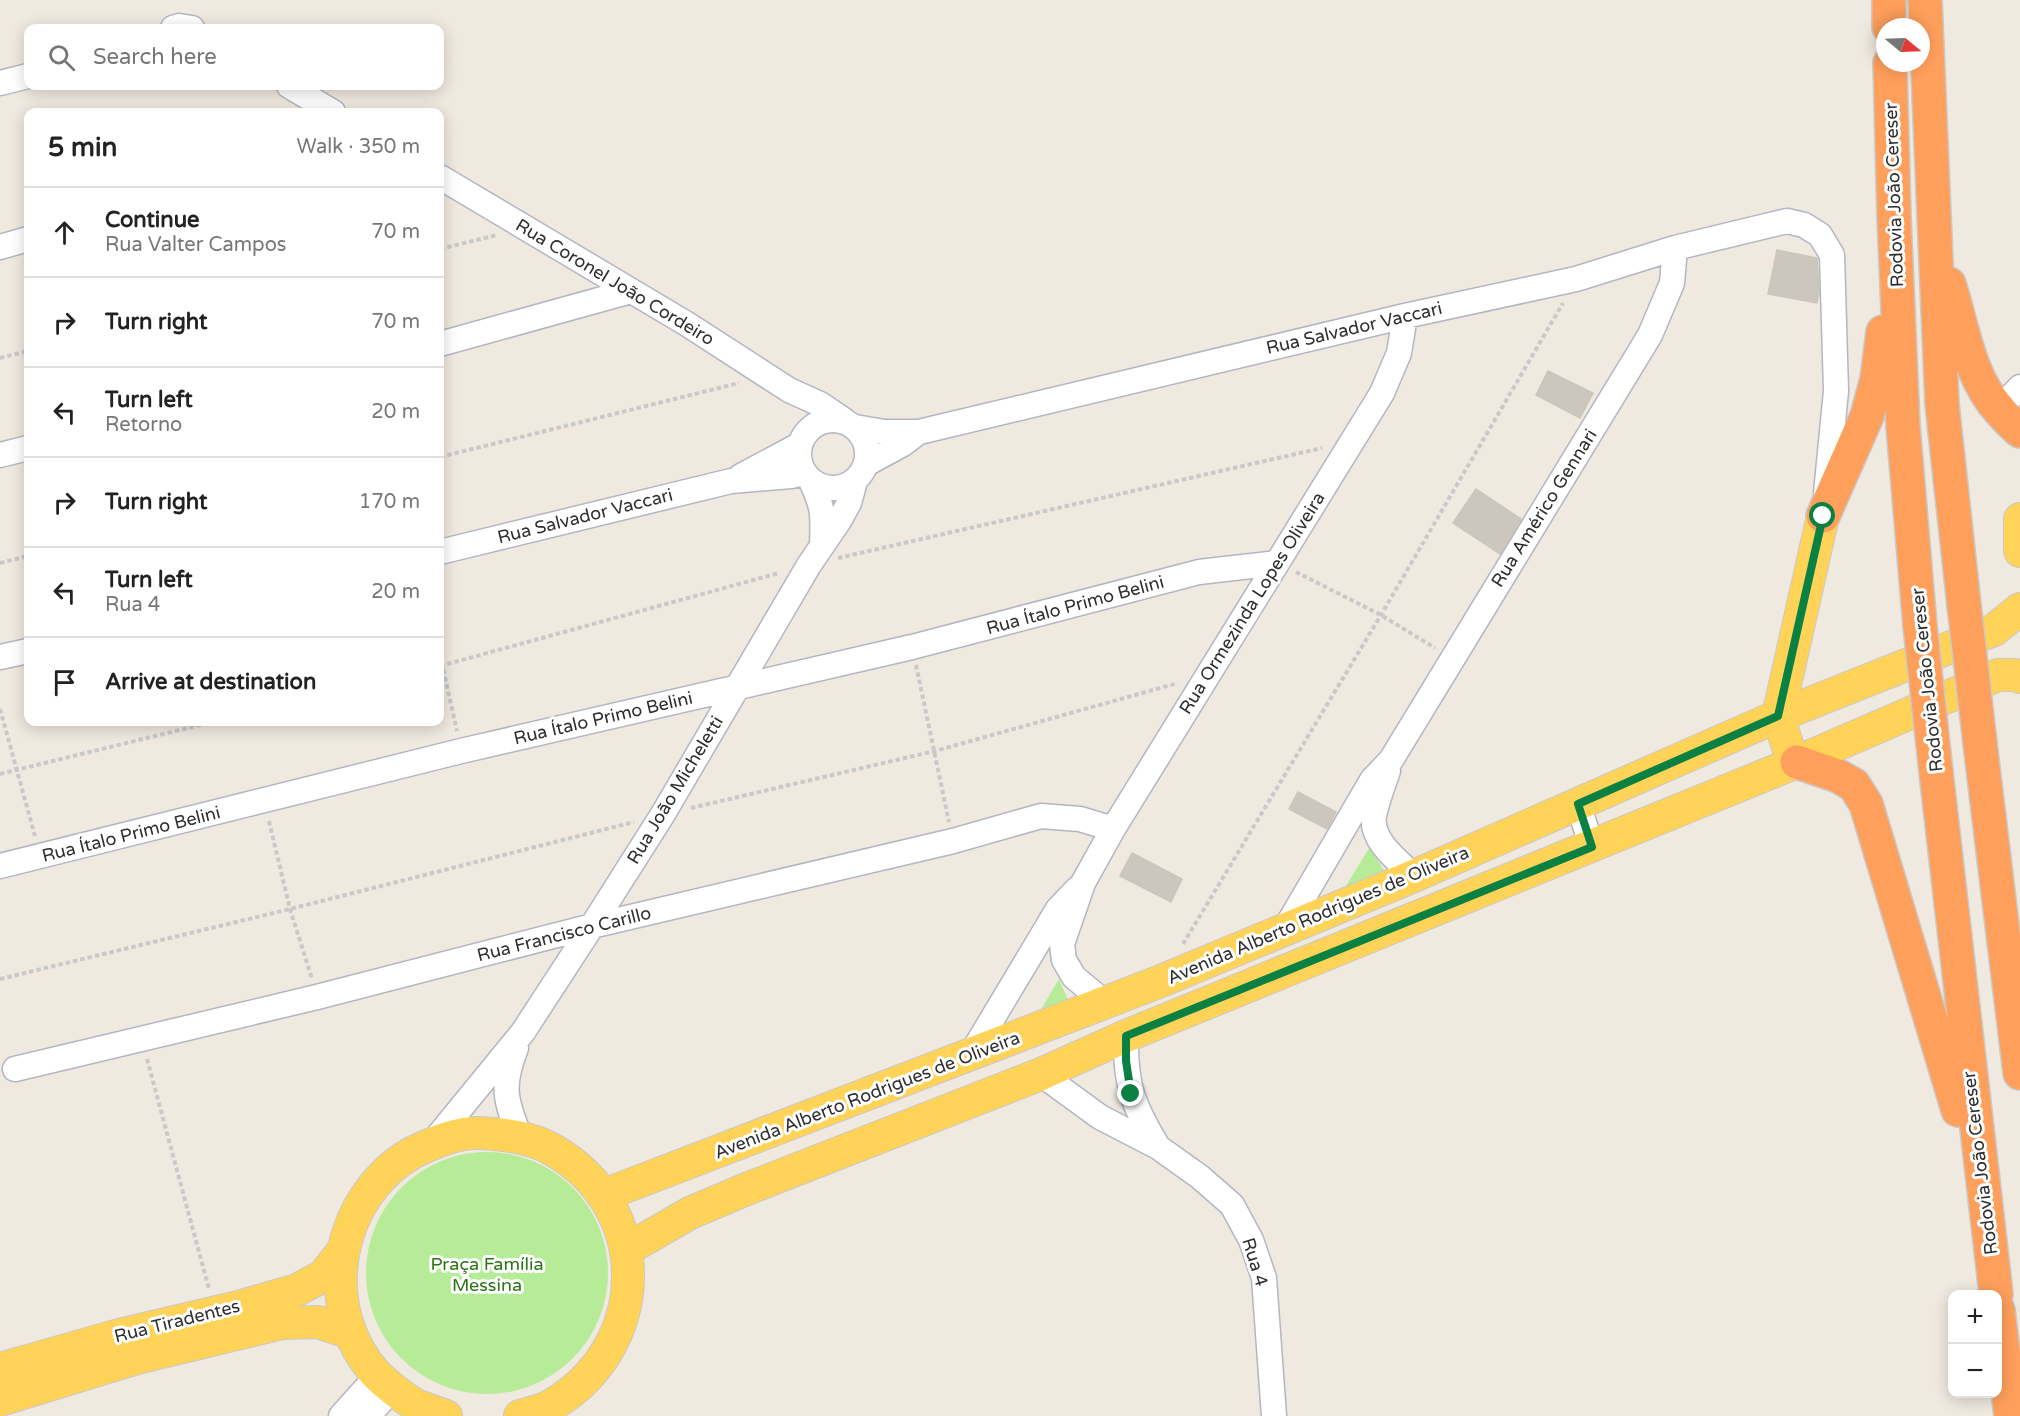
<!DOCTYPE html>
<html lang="en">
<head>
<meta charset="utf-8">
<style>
  :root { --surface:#fff; --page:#f6f6f6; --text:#222; --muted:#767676; --line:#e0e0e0 }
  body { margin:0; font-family:"Varela Round",sans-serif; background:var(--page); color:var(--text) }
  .controls { position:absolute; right:18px; bottom:18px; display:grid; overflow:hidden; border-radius:12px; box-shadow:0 3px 15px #0003 }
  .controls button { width:54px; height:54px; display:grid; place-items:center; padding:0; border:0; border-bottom:2px solid var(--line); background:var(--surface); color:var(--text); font:30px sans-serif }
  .compass { position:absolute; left:1876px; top:18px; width:54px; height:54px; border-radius:50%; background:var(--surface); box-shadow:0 3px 15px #0003; rotate:109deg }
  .stop { position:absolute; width:18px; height:18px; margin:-14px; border:4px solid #0b8043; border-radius:50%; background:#fff }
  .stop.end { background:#0b8043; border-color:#fff; box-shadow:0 2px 6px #0008 }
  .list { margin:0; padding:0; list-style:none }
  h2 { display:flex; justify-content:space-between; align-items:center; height:78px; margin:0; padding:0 24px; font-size:26px }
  h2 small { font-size:20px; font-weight:400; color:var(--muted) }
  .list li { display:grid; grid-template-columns:39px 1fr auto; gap:18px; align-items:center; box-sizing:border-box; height:90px; padding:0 24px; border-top:2px solid var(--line) }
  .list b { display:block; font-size:22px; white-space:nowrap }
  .list p { margin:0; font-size:20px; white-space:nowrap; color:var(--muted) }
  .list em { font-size:20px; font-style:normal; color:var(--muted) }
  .icon { flex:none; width:33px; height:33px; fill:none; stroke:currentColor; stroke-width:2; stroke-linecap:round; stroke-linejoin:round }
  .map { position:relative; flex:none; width:2020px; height:1416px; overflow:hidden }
  .search { position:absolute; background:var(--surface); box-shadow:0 3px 15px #0003; left:24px; top:24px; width:420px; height:66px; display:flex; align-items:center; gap:15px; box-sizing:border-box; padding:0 21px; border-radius:12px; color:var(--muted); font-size:22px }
  .panel { position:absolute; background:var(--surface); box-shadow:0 3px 15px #0003; left:24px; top:108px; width:420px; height:618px; border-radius:12px }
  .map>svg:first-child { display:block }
  .green { fill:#b6eb98 }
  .building { fill:#cbc7be; stroke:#ccc5b8; stroke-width:1.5 }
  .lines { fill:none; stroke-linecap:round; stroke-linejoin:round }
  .minor-casing { stroke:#b3b6c2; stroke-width:27 }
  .major-casing { stroke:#c9c9c9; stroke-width:34 }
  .highway-casing { stroke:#c9c9c9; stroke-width:36 }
  .path { stroke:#c9c9c9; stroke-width:4; stroke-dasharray:4.5 3; stroke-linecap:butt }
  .minor { stroke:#fff; stroke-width:24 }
  .major { stroke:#fed357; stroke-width:32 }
  .highway { stroke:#ff9f5c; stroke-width:33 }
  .highway-bridge-casing { stroke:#c9c9c9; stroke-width:36; stroke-linecap:butt }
  .highway-bridge { stroke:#ff9f5c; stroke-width:33 }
  .route { stroke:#0b8043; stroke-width:8 }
  .labels { text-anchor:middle; stroke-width:6; stroke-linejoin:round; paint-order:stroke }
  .street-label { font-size:18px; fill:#2e2e2e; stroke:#fff }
  .park-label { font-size:18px; fill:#2a7414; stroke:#fff }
</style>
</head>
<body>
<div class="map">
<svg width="2020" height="1416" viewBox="0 0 2020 1416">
  <rect width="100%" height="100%" fill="#f0e9e0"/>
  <!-- green -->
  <path class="green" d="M 1369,848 L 1384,870 L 1343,891 Z
    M 1059,979 L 1068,1000 L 1039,1013 Z
    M366 1273a121 121 0 1 1 242 0a121 121 0 1 1-242 0Z"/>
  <!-- building -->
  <path class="building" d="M 1777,250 L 1817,258 L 1819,293 L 1817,303 L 1768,294 Z
    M 1548,371 L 1593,393 L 1580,418 L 1536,395 Z
    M 1476,489 L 1521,519 L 1500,554 L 1453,523 Z
    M 1298,792 L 1336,812 L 1327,829 L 1289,809 Z
    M 1132,853 L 1182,879 L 1171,902 L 1120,876 Z"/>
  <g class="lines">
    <defs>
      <path id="minor" d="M 173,28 L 179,26 L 192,28
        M 0,83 L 28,76
        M 289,86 L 333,112
        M 440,177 L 687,324 L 789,390 L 820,404 L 845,421
        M 0,247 L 28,239
        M 440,344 L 631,291
        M 1998,410 L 2020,387
        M799 454a34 34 0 1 1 68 0a34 34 0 1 1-68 0Z
        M 855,427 L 884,432 L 919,432 L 1405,316 L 1576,279 L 1675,248 L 1787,221 L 1804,225 L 1820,235 L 1832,255 L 1836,391 L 1826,493
        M 0,455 L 28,448
        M 866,464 L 903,444 L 919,432
        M 741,476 L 799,445
        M 811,481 C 824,509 823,515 822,545
        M 440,552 L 731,481 L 791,476 L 804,473
        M 0,657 L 28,651
        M 1388,771 C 1383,785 1377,801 1374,816 C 1370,840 1398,861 1414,876
        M 1578,804 L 1592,847
        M 0,866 L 461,751 L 912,647 L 1199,572 L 1277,563
        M 1285,929 L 1372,780 L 1391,760 L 1650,335 L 1672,283 L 1675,248
        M 1104,1002 L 1074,977 L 1064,960 L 1062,944 L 1083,883 L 1113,829 L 1382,393 L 1399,353 L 1405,316
        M 1126,1036 C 1125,1086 1133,1105 1158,1147
        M 516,1048 C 501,1086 505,1100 520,1137
        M 970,1056 L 1058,909 L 1077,889
        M 15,1069 L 317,997 L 592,926 L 953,841 L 1041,816 L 1080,819 L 1113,829
        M 1041,1074 L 1100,1117 L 1158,1147 L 1200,1177 L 1232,1205 L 1251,1240 L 1264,1278 L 1274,1416
        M 433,1142 L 523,1032 L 592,926 L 663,814 L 809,565 L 839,521 L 849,503 L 855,481
        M 341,1416 L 378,1375
        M 368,1416 L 393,1388"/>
      <path id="major" d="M 2020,519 L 2020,551
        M 1797,762 L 1788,747 L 1778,716 L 1823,516
        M 604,1195 L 1161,981 L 1414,876 L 1778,716 L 1994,630 L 2020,609
        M 626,1250 L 690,1213 L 749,1188 L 1041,1074 L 1126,1036 L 1797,762 L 1998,675 L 2015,675 L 2020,677
        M 0,1369 L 119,1335 L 238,1307 L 297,1290 L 323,1276 L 342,1252
        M 0,1400 L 137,1358 L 282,1323 L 318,1322 L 351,1333
        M 446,1416 C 436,1412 426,1409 416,1405 C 406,1400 385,1383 377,1375 C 315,1308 336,1195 414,1152 C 432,1143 458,1132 479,1133 C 504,1134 531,1137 553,1150 C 656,1209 651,1349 550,1406 C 541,1411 529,1413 520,1416"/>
      <path id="highway" d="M 1889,0 L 1889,27
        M 1925,0 L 1942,404 L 1964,605
        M 1890,63 L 1894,217 L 1903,426 L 1920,626
        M 1949,284 C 1963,327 1968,376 2000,411 C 2006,418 2013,425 2020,431
        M 1823,516 L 1867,416 L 1877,379 L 1883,332
        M 1982,760 L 2020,1073
        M 1797,762 L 1838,776 L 1854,785 L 1866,804 L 1958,1110
        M 1936,772 L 1996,1294
        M 1998,1310 L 2011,1416"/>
    </defs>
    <!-- minor casing -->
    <use href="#minor" class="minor-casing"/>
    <!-- major casing -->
    <use href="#major" class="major-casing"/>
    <!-- highway casing -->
    <use href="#highway" class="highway-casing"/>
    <!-- path -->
    <path class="path" d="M 440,249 L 497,235
      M 0,358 L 28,351
      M 440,457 L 739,383
      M 838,558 L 1322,448
      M 0,563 L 28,556
      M 1296,572 L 1381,615 L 1435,648
      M 440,655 L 457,731
      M 916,665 L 949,822
      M 440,666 L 779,573
      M 0,709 L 35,836
      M 0,774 L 212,722
      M 691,808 L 935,751 L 1178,683
      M 269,821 L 290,909 L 312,979
      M 1183,944 L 1381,615 L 1563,303
      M 0,979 L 290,909 L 634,822
      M 147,1059 L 209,1289"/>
    <!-- minor -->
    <use href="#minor" class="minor"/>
    <!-- major -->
    <use href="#major" class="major"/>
    <!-- highway -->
    <use href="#highway" class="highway"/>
    <defs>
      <path id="highway-bridge" d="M 1964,605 L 1982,760
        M 1920,626 L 1936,772"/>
    </defs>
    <!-- highway-bridge casing -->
    <use href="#highway-bridge" class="highway-bridge-casing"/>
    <!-- highway-bridge -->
    <use href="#highway-bridge" class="highway-bridge"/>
  </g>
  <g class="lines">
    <!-- route -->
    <path class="route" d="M 1131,1094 L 1126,1061 L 1126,1036 L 1592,847 L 1578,804 L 1778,716 L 1823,516"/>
  </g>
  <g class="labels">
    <!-- street labels -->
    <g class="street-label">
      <text transform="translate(1894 195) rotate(-92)" y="6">Rodovia João Cereser</text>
      <text transform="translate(615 282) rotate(31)" y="6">Rua Coronel João Cordeiro</text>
      <text transform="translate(1354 328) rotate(-13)" y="6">Rua Salvador Vaccari</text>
      <text transform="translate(1544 508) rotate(-58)" y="6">Rua Américo Gennari</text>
      <text transform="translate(585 516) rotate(-14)" y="6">Rua Salvador Vaccari</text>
      <text transform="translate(1252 603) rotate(-58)" y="6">Rua Ormezinda Lopes Oliveira</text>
      <text transform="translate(1075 605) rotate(-15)" y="6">Rua Ítalo Primo Belini</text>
      <text transform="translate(1927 680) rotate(-96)" y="6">Rodovia João Cereser</text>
      <text transform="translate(603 718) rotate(-13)" y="6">Rua Ítalo Primo Belini</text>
      <text transform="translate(675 790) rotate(-59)" y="6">Rua João Micheletti</text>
      <text transform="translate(131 834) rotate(-14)" y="6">Rua Ítalo Primo Belini</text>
      <text transform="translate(1318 915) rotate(-23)" y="6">Avenida Alberto Rodrigues de Oliveira</text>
      <text transform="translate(564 934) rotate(-14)" y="6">Rua Francisco Carillo</text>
      <text transform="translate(867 1095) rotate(-21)" y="6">Avenida Alberto Rodrigues de Oliveira</text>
      <text transform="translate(1980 1163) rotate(-97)" y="6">Rodovia João Cereser</text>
      <text transform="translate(1255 1262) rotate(73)" y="6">Rua 4</text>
      <text transform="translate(177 1321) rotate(-14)" y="6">Rua Tiradentes</text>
    </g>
    <!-- park labels -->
    <g class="park-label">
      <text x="487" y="1270">Praça Família<tspan x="487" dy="21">Messina</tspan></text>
    </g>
  </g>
</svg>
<div class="controls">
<button>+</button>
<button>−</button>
</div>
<svg class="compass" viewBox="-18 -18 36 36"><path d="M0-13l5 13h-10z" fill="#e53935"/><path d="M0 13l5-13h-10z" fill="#767676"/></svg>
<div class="stop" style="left:1823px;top:516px"></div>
<div class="stop end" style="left:1131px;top:1094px"></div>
<div class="search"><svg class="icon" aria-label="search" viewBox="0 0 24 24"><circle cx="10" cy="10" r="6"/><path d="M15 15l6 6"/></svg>Search here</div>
<section class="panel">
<h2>5 min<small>Walk · 350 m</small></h2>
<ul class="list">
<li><svg class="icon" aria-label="ahead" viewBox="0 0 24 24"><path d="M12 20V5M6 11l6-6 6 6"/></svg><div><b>Continue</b><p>Rua Valter Campos</p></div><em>70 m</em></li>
<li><svg class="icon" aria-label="right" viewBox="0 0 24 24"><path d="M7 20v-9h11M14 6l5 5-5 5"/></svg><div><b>Turn right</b></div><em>70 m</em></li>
<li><svg class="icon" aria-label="left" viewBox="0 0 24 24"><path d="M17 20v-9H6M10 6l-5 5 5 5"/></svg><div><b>Turn left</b><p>Retorno</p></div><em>20 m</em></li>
<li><svg class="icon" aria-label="right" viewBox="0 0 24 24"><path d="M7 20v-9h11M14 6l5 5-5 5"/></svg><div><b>Turn right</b></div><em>170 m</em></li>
<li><svg class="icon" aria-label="left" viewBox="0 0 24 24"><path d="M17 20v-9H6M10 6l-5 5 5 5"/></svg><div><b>Turn left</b><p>Rua 4</p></div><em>20 m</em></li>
<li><svg class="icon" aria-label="arrive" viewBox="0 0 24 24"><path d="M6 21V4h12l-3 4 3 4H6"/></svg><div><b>Arrive at destination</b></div></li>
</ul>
</section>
</div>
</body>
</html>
